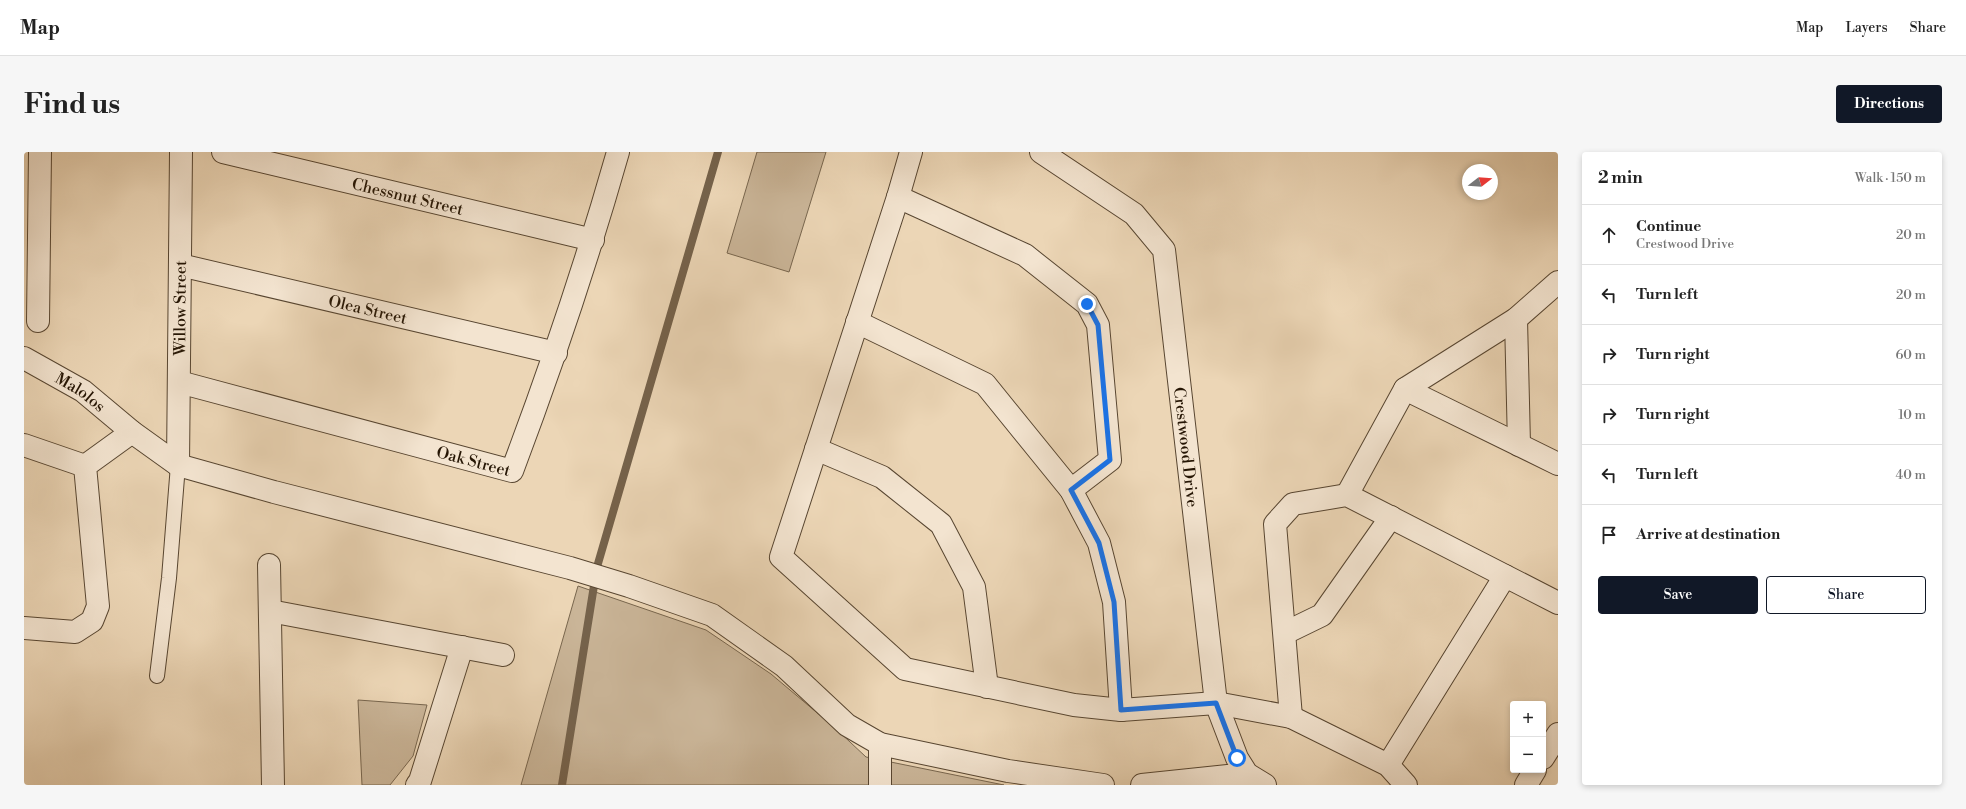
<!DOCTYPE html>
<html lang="en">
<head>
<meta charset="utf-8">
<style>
  :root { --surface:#fff; --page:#f6f6f6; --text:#222; --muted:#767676; --line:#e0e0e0; --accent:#111827 }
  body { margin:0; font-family:"Libre Bodoni",serif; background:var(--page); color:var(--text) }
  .controls { position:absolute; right:12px; bottom:12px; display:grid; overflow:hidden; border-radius:4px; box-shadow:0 2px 6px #0003 }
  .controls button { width:36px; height:36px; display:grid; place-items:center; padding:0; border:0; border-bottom:1px solid var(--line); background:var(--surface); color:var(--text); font:20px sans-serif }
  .compass { position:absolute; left:1438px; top:12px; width:36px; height:36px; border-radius:50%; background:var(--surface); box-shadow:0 2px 6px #0003; rotate:73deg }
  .stop { position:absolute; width:12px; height:12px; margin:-9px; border:3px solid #1a73e8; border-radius:50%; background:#fff }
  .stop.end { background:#1a73e8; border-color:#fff; box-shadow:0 1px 4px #0008 }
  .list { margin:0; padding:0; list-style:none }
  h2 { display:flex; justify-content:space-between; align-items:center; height:52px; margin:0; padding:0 16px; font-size:17px }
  h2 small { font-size:13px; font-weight:400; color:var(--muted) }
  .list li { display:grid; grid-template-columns:26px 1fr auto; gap:12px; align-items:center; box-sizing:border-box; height:60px; padding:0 16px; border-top:1px solid var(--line) }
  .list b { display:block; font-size:15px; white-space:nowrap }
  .list p { margin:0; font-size:13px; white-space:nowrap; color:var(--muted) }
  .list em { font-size:13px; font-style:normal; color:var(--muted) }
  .actions { display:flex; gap:8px; padding:12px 16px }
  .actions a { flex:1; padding:9px 0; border:1px solid var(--accent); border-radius:4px; text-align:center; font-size:14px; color:var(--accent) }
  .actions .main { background:var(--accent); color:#fff }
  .icon { flex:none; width:22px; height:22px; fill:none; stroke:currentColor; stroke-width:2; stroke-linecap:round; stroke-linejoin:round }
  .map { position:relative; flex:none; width:1534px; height:633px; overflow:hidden; border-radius:4px }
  header { display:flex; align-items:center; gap:24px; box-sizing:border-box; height:56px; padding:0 20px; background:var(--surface); border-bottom:1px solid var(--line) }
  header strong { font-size:19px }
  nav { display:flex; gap:22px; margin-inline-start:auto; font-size:14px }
  .intro { display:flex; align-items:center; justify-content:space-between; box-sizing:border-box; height:96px; padding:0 24px }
  h1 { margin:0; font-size:28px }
  .button { padding:10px 18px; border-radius:4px; background:var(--accent); color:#fff; font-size:14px; font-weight:700 }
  main { display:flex; gap:24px; padding:0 24px }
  aside { flex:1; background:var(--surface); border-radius:4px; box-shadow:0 2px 6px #0003 }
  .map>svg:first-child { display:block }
  .green { fill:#cab598; stroke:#78664e }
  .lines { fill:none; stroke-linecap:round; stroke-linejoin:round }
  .stream { stroke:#75624b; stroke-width:8 }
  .lane-casing { stroke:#584631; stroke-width:16 }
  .street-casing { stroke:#584631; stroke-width:24 }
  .lane { stroke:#f3e4d0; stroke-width:14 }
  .street { stroke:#f3e4d0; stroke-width:22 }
  .route { stroke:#1a73e8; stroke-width:5 }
  .labels { text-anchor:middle; stroke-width:4; stroke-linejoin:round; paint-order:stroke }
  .street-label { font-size:16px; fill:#261605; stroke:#f3e4d0 }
</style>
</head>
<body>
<header>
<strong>Map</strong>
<nav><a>Map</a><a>Layers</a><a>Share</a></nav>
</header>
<div class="intro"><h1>Find us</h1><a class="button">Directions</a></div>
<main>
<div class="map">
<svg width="1534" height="633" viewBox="0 0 1534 633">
  <rect width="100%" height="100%" fill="#ecd6b6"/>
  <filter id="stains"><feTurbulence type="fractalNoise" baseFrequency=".005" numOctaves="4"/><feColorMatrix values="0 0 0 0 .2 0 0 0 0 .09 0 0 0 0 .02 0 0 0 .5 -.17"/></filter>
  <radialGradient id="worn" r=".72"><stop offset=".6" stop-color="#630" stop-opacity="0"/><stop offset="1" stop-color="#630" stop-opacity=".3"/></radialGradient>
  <!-- green -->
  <path class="green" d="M 733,0 L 802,0 L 765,120 L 703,101 Z
    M 554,434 L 682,478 L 747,522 L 810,575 L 842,605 L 980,633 L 497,633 Z
    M 334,548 L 403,553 L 389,604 L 366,633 L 338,633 Z"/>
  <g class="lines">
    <!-- stream -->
    <path class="stream" d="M 538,633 L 573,415 L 694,0"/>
    <defs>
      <path id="lane" d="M 133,524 L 145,426 L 154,313"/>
      <g id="street">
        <path id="s1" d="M 199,0 L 569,88"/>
        <path d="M 887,0 L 874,45 L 757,405 L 881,517 L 1050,553 L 1097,558 L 1192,551 L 1267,565 L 1364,613 L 1382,633"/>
        <path id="s2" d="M 1017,0 L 1110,62 L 1140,98 L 1192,551 L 1213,606 L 1223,622 L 1241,633"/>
        <path d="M 874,45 L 1001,103 L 1063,152 L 1074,173 L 1086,308 L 1047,338"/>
        <path id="s3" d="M 156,113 L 532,201"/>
        <path d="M 1492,167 L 1495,293"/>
        <path d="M 14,169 L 16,0"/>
        <path d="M 833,170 L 961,232 L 1047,338 L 1075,391 L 1090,450 L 1097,558"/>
        <path id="s4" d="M 0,206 L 59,239 L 108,280 L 154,313 L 250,340 L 546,416 L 605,434 L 688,463 L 760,514 L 823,573 L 856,592 L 984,619 L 1079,633"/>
        <path id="s5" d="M 155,230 L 488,319 C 528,213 563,109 594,0"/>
        <path d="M 1381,237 L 1534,312"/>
        <path d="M 0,293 L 61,314"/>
        <path d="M 792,297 L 858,325 L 917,372 L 950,435 L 963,535"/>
        <path id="s6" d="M 154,313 L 157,0"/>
        <path d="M 1323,343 L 1381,237 L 1492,167 L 1534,130"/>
        <path d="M 245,413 L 249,633"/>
        <path d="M 246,459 L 479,503"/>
        <path d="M 0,476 L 51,480 L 68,469 L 74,454 L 61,314 L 108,280"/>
        <path d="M 1261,481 L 1298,463 L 1367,365"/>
        <path d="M 1267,565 L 1251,372 L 1269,352 L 1323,343 L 1534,451"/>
        <path d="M 856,592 L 856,633"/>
        <path d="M 1519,606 L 1534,582"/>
        <path d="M 1364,613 L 1481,424"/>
        <path d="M 393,633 L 396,629 L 438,495"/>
        <path d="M 1118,633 L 1223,622"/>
        <path d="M 1502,633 L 1511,618"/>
      </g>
    </defs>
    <!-- lane casing -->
    <use href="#lane" class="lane-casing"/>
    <!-- street casing -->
    <use href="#street" class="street-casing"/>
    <!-- lane -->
    <use href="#lane" class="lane"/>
    <!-- street -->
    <use href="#street" class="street"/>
  </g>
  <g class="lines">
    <!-- route -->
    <path class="route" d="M 1063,152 L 1074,173 L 1086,308 L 1047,338 L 1075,391 L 1090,450 L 1097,558 L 1192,551 L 1213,606"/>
  </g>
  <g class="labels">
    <!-- street labels -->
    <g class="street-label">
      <text dy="6" stroke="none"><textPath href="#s1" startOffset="190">Chessnut Street</textPath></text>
      <text dy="6" stroke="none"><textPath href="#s6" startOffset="157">Willow Street</textPath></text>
      <text dy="6" stroke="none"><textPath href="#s3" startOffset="193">Olea Street</textPath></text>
      <text dy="6" stroke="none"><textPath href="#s4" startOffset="66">Malolos</textPath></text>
      <text dy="6" stroke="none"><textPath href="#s2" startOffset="357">Crestwood Drive</textPath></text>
      <text dy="6" stroke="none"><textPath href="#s5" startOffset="305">Oak Street</textPath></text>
    </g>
  </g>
  <rect width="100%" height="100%" filter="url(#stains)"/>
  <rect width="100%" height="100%" fill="url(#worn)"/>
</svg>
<div class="controls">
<button>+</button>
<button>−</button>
</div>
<svg class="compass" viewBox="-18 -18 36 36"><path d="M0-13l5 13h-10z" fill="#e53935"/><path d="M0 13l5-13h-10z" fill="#767676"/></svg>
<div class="stop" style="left:1213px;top:606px"></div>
<div class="stop end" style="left:1063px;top:152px"></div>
</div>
<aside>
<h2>2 min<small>Walk · 150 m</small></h2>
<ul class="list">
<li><svg class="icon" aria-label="ahead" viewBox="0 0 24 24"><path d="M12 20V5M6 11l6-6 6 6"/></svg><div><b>Continue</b><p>Crestwood Drive</p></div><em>20 m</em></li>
<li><svg class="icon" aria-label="left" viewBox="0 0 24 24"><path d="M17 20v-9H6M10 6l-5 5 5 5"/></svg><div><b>Turn left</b></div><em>20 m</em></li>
<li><svg class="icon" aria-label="right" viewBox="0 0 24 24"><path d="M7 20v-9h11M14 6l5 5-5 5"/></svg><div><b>Turn right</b></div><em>60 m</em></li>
<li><svg class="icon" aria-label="right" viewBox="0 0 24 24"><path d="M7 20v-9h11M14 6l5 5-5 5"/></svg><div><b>Turn right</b></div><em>10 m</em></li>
<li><svg class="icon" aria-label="left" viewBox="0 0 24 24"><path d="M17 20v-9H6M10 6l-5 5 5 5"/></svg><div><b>Turn left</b></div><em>40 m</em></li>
<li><svg class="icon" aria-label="arrive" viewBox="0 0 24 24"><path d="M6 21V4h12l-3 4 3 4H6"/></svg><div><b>Arrive at destination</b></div></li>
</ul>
<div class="actions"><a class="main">Save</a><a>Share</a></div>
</aside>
</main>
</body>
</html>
